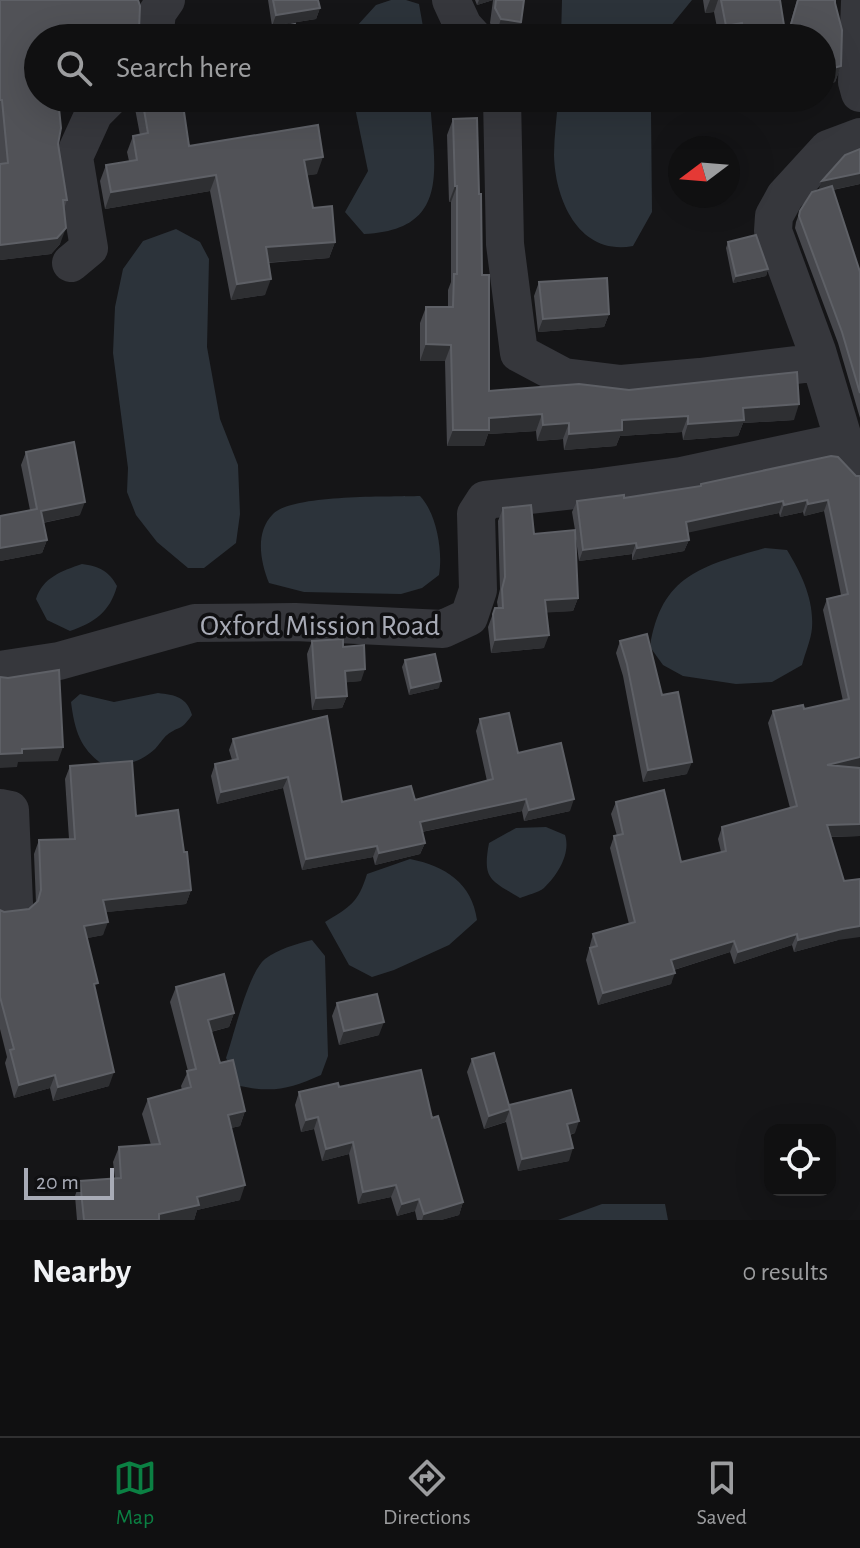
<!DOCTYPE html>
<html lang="en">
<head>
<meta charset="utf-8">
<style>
  :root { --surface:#101011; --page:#1e1e1f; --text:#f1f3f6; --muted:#9c9d9f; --line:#303031; --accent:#0b8043 }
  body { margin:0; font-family:"Alegreya Sans",sans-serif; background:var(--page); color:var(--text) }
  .controls { position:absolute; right:24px; bottom:24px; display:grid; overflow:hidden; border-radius:16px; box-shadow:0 8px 32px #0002 }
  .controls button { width:72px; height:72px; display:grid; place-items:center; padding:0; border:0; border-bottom:2px solid var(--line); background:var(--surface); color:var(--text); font:40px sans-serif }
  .compass { position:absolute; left:668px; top:136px; width:72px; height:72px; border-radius:50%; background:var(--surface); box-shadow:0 8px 32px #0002; rotate:254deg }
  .scale { position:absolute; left:24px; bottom:20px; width:90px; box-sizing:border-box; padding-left:8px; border:4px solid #a8abb6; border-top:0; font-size:22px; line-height:28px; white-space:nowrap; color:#a8abb6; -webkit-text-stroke:6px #101012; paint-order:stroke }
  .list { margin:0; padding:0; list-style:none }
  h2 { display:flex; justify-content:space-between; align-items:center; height:104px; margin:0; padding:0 32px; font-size:34px }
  h2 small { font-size:26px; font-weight:400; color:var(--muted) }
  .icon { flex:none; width:44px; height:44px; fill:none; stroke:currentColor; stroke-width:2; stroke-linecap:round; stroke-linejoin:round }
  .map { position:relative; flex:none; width:860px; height:1220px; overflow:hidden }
  .search { position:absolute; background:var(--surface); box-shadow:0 8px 32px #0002; left:24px; right:24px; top:24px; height:88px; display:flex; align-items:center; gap:20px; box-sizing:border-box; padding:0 28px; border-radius:44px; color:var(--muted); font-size:30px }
  .sheet { height:216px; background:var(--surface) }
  nav { display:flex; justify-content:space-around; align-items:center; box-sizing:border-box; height:112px; border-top:2px solid var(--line); background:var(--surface); font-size:22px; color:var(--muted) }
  nav a { display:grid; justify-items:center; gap:4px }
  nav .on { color:var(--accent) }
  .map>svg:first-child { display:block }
  .water { fill:#2c333a }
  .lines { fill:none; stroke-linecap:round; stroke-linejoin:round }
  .minor { stroke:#36373c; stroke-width:38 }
  .wall { fill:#46474c }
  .shaded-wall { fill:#2e2f32 }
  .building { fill:#515257; stroke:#5e6066; stroke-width:2 }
  .labels { text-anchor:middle; stroke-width:7; stroke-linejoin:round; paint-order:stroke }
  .street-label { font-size:30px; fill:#a8abb6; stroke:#101012 }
</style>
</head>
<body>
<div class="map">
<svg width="860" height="1220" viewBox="0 0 860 1220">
  <rect width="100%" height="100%" fill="#151517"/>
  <!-- water -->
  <path class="water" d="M 391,0 L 406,0 L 419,4 L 425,38 L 346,38 L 376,5 Z
    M 562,0 L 692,0 L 661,38 L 561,38 Z
    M 353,98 L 430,98 C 433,164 454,230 364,234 L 345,212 L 368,171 Z
    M 558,98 L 648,98 L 651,112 L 652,212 L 633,246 C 579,256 555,200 554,155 C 554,136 557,117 558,98 Z
    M 176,229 L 200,242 L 209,259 L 207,347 L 220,419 L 238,465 L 240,514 L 236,543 L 204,568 L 188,568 L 157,542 L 136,515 L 127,492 L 128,468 L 113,353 L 115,307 L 123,269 L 143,241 Z
    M 420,496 C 437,514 443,552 439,575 L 422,588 L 401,594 L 304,592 L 269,583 C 260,561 255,532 273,514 C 293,494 390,497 420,496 Z
    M 765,548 L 787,550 C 801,573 814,599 812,628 C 811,640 805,653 802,665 L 772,682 L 736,684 L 683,676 L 663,665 L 650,647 C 661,575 702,566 765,548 Z
    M 82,564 C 99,566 109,571 117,586 C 110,612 94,623 70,631 L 47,620 L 36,599 C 43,577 62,571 82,564 Z
    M 158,693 C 175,695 187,697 192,715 C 180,732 180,725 167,735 C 163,738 159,745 155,749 C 141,762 126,765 108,768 C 81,751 75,733 71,702 L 80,694 L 114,702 Z
    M 546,827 L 565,835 C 571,853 558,875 544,888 C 538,893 527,895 520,898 C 491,880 482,880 489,843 L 516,828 Z
    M 410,859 C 445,866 472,883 477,920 L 449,945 L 394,970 L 372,977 L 349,965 L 325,922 C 350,907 358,903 367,874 Z
    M 312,940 L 325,956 L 328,1056 L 321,1075 C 290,1089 273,1093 240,1086 L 226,1058 C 234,1035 248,973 265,959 C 278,949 296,944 312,940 Z
    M 602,1204 L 665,1204 L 668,1220 L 558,1220 Z"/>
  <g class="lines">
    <!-- minor -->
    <path class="minor" d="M 451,0 L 463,26 L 474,38
      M 860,2 L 857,82 L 860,93
      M 154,38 L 157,13 L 166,0
      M 502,98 L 505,244 L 519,353 L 564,377 L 621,384 L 700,377 L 820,362
      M 71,263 L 89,248 L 74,157 L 94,113 L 109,98
      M 846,448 L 817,351 L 773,231 L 774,216 L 785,196 L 828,149 L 860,137
      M 0,670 L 59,661 L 195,623 L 295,622 L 443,629 L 469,617 L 478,590 L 476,514 L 485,500 L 593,488 L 681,476 L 826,445 L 846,448 L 860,467
      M 0,808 L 10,810 L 14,903 L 0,903"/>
  </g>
  <!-- wall -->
  <path class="wall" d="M 0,0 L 38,38 L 64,104 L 59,105 L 58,144 L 67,200 L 64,209 L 60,244 L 51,254 L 0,260 Z
    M 268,0 L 318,0 L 320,8 L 316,19 L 272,26 Z
    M 475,0 L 524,0 L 521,22 L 516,37 L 496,34 L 490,23 L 493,0 L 477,5 Z
    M 703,0 L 780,0 L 786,38 L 719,38 L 714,12 L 705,13 Z
    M 797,0 L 835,0 L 841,66 L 835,82 L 822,86 L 822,38 L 786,38 Z
    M 133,98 L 182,98 L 189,146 L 317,174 L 306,175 L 313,208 L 335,242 L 329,258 L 268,263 L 265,295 L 231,300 L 210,191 L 105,209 L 100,181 L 106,165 L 129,161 L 127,152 L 133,136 L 140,135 Z
    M 453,119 L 482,275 L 489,391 L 794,420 L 743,423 L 738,436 L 683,440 L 682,432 L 620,436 L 616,446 L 564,450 L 563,439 L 537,441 L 536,431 L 488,434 L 484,446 L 447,446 L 445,361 L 420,361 L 420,323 L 426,307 L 448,307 L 448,290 L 451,282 L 451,202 L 449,202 L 447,135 Z
    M 860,149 L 860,184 L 833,190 L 860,272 L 860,418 L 838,343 L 795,228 L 796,222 L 800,211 Z
    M 728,242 L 768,269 L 766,276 L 733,283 L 726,248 Z
    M 539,282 L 609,314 L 604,327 L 538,332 L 534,296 Z
    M 26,452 L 80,515 L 43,523 L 47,540 L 42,553 L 0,561 L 0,516 L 30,510 L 21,465 Z
    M 856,476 L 860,476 L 860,836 L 831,837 L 838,940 L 794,952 L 792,945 L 734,964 L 730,952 L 674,970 L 671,984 L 598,1005 L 586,960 L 593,934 L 629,924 L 610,848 L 614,836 L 617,836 L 611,814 L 616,802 L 681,862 L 721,852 L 718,839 L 722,827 L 790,808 L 768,723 L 773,711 L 804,709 L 843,701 L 823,610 L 827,599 L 841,595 L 824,511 L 804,516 L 803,512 L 780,517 L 779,513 L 687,532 L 689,540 L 684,551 L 632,560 L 632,554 L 579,561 L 575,532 L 578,598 L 573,611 L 546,612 L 544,648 L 491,653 L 488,627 L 495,608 L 498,608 L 497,602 L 500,589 L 498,521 L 503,508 L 534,534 L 575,530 L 572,512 L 577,501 L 624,498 L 700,486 L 701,484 Z
    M 312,641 L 343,647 L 361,681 L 346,682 L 347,696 L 342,708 L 312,710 L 307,654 Z
    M 620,641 L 662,695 L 687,774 L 643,782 L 623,676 L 616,653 Z
    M 405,660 L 439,688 L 409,695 L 402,667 Z
    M 480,719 L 518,753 L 570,811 L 524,821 L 522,811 L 422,832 L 425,843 L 420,854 L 375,865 L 373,857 L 302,870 L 283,788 L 217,804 L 211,776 L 215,764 L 232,760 L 229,750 L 233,739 L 342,802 L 415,800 L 487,781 L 476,731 Z
    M 70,766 L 136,816 L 191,890 L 186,904 L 106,912 L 103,935 L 87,938 L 109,1086 L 53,1101 L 50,1088 L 14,1098 L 5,1063 L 7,1057 L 0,1029 L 0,910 L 4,912 L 29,909 L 36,903 L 34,854 L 39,840 L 69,839 L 65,779 Z
    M 176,987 L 234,1013 L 229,1027 L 211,1032 L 220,1063 L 245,1111 L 240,1126 L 231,1128 L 240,1200 L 197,1210 L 194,1220 L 77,1220 L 75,1196 L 80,1181 L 115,1179 L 113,1162 L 119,1147 L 151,1145 L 142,1114 L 148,1099 L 182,1090 L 181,1086 L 188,1071 L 170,1002 Z
    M 337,1003 L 379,1035 L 339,1045 L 332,1016 Z
    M 472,1059 L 509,1105 L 575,1133 L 570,1135 L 569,1161 L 518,1171 L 506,1122 L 484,1129 L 467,1072 Z
    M 339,1087 L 432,1118 L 463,1202 L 459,1215 L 441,1220 L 417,1220 L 415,1211 L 397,1216 L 391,1197 L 358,1204 L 349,1154 L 322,1161 L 314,1129 L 301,1132 L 295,1105 L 299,1092 Z"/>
  <!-- shaded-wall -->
  <path class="shaded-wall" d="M 479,0 L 493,0 L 477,5 Z
    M 710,0 L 718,0 L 714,12 L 705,13 Z
    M 320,8 L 316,19 L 272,26 L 276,15 Z
    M 501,19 L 521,22 L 516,37 L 496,34 Z
    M 742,23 L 737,38 L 722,38 L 726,26 Z
    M 841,66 L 835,82 L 822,86 L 822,71 Z
    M 54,98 L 66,98 L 64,104 L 51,106 Z
    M 323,157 L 317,174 L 298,177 L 304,160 Z
    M 860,173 L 860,184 L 817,193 L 822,181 Z
    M 216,175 L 210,191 L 105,209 L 111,192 Z
    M 455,186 L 457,186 L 451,202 L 449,202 Z
    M 66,228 L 60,244 L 51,254 L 0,260 L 0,245 Z
    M 335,242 L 329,258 L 260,263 L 266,247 Z
    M 768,269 L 766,276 L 733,283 L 736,276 Z
    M 271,279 L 265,295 L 231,300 L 237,284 Z
    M 609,314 L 604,327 L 538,332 L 543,319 Z
    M 426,344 L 451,345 L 445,361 L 420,361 Z
    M 799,404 L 794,420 L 743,423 L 738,436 L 683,440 L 688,424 L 743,408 Z
    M 542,414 L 536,431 L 488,434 L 484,446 L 447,446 L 453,430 L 489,418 Z
    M 688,416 L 682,432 L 620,436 L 616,446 L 564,450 L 569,434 L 622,420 Z
    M 569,423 L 563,439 L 537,441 L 543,425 Z
    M 807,500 L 803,512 L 780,517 L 784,505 Z
    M 828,500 L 824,511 L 804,516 L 808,504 Z
    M 783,501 L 779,513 L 682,534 L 686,522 Z
    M 85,502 L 80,515 L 36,524 L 41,511 Z
    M 47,540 L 42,553 L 0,561 L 0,548 Z
    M 689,540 L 684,551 L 632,560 L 637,548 Z
    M 636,543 L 632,554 L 579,561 L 583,550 Z
    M 578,598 L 573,611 L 540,613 L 545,600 Z
    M 549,635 L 544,648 L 491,653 L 495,640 Z
    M 365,669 L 361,681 L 340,683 L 345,671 Z
    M 441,681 L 439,688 L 409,695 L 411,688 Z
    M 347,696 L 342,708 L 312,710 L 316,698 Z
    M 63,747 L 58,761 L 18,762 L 17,767 L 0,768 L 0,754 L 22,749 Z
    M 860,757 L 860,768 L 827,765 Z
    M 692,762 L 687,774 L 643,782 L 648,770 Z
    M 288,777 L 283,788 L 217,804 L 221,792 Z
    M 526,799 L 522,811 L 416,833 L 420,822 Z
    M 574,799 L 570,811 L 524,821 L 529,810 Z
    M 860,824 L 860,836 L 823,837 L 827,825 Z
    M 425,843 L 420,854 L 375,865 L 379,853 Z
    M 377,846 L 373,857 L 302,870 L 306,859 Z
    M 191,890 L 186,904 L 98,913 L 103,900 Z
    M 108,922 L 103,935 L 79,940 L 84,926 Z
    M 860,926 L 860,937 L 838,940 L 794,952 L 798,940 L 842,929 Z
    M 797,934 L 792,945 L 734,964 L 738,952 Z
    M 734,941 L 730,952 L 667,972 L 671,960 Z
    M 675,973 L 671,984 L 598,1005 L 603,993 Z
    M 234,1013 L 229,1027 L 202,1034 L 208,1020 Z
    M 384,1022 L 379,1035 L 339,1045 L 344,1031 Z
    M 114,1072 L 109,1086 L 53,1101 L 58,1087 Z
    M 55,1075 L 50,1088 L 14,1098 L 19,1085 Z
    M 510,1109 L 505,1122 L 484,1129 L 489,1116 Z
    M 245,1111 L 240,1126 L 222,1130 L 228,1115 Z
    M 318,1117 L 314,1129 L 301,1132 L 306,1120 Z
    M 579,1121 L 575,1133 L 563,1136 L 567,1124 Z
    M 353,1142 L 349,1154 L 322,1161 L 326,1149 Z
    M 573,1148 L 569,1161 L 518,1171 L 522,1159 Z
    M 245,1185 L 240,1200 L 197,1210 L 194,1220 L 157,1220 L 159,1214 L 197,1197 Z
    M 396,1185 L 391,1197 L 358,1204 L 363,1192 Z
    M 419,1199 L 415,1211 L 397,1216 L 402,1204 Z
    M 463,1202 L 459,1215 L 441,1220 L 422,1220 L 424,1214 Z"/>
  <!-- building -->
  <path class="building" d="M 0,0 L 138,0 L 140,6 L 139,30 L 146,38 L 38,38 L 38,98 L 58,98 L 61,128 L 58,144 L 67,200 L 63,200 L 66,228 L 57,238 L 0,245 L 0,164 L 8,163 L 2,100 L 0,100 Z
    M 273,0 L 318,0 L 320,8 L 276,15 Z
    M 496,0 L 524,0 L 521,22 L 501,19 L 495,8 Z
    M 721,0 L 780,0 L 786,38 L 745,38 L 742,23 L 726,26 Z
    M 798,0 L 835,0 L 835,3 L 842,30 L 841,66 L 822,71 L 822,38 L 787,38 Z
    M 295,24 L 297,38 L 212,38 Z
    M 142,98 L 182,98 L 189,146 L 318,125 L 323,157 L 304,160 L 313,208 L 332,206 L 335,242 L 266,247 L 271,279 L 237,284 L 216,175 L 111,192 L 106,165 L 137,160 L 133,136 L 148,133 Z
    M 477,118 L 479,194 L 481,194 L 482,275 L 489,275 L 489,391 L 579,384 L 629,390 L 797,372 L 799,404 L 743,408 L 744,420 L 688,424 L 688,416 L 622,420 L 622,430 L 569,434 L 569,423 L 543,425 L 542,414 L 489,418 L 489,430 L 453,430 L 451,345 L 426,344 L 426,307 L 453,307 L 454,274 L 457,274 L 457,186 L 455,186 L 453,119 Z
    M 860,149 L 860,173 L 822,181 L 845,155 Z
    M 832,186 L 860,272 L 860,393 L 842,332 L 799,216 L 800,211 L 812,192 Z
    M 756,235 L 768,269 L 736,276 L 728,242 Z
    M 607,278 L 609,314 L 543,319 L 539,282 Z
    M 74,442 L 85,502 L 41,511 L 47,540 L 0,548 L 0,516 L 37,509 L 26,452 Z
    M 831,456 L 838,457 L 856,476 L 860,476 L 860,757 L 827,765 L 860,768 L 860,824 L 827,825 L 844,881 L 860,879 L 860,926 L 842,929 L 798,940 L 797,934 L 738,952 L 734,941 L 671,960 L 675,973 L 603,993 L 590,948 L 597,946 L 593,934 L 635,922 L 614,836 L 623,834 L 616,802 L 664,790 L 681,862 L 726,851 L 722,827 L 797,806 L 773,711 L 803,705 L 804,709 L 849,699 L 827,599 L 848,594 L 828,500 L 808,504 L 807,500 L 784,505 L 783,501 L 686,522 L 689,540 L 637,548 L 636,543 L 583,550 L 577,501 L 624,495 L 624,498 L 701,486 L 701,484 Z
    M 531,505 L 534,534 L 575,530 L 578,598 L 545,600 L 549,635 L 495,640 L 493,614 L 495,608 L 503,608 L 502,589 L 505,577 L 503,508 Z
    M 647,634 L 662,695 L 678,692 L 692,762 L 648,770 L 627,664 L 620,641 Z
    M 343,639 L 343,647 L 364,645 L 365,669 L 345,671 L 347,696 L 316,698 L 312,641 Z
    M 435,654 L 441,681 L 411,688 L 405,660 Z
    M 59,670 L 63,747 L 22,749 L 22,753 L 0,754 L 0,677 L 8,678 Z
    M 509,713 L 518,753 L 561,743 L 574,799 L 529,810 L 526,799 L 420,822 L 425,843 L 379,853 L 377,846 L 306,859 L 288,777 L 221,792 L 215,764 L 238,759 L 233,739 L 327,716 L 342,802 L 411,786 L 415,800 L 493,779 L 480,719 Z
    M 132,761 L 136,816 L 178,810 L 184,852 L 187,852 L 191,890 L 103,900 L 108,922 L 84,926 L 98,983 L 94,984 L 114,1072 L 58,1087 L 55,1075 L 19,1085 L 10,1050 L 14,1049 L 0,997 L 0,910 L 4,912 L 29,909 L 38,901 L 41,890 L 39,840 L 75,839 L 70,766 Z
    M 224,974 L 234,1013 L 208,1020 L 220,1063 L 233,1060 L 245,1111 L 228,1115 L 245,1185 L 197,1197 L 199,1205 L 159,1214 L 159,1220 L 84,1220 L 80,1181 L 121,1178 L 119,1147 L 160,1144 L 148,1099 L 191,1087 L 187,1071 L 196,1069 L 176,987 Z
    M 377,994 L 384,1022 L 344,1031 L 337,1003 Z
    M 494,1053 L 510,1109 L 489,1116 L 472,1059 Z
    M 421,1070 L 432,1118 L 438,1116 L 463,1202 L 424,1214 L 419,1199 L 402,1204 L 396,1185 L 363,1192 L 353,1142 L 326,1149 L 318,1117 L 306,1120 L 299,1092 L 338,1083 L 339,1087 Z
    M 571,1090 L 579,1121 L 567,1124 L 573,1148 L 522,1159 L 509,1105 Z"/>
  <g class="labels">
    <!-- street labels -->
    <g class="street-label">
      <text x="320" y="635">Oxford Mission Road</text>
    </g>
  </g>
</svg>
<div class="controls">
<button><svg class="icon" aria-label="locate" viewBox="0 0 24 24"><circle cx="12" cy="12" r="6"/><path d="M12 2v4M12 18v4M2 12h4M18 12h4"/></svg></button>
</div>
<svg class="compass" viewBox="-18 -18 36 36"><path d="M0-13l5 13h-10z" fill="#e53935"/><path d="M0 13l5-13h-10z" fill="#9c9d9f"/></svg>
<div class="scale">20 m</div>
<div class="search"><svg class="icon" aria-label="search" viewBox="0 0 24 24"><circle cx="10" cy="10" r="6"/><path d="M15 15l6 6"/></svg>Search here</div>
</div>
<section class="sheet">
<h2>Nearby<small>0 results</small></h2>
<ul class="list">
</ul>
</section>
<nav>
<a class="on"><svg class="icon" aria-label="map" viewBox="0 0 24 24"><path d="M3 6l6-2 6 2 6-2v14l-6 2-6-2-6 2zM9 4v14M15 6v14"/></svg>Map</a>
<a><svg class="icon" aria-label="directions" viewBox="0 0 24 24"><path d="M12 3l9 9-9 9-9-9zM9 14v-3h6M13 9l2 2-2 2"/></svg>Directions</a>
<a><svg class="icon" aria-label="saved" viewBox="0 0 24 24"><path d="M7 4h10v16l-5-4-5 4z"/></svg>Saved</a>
</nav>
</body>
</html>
